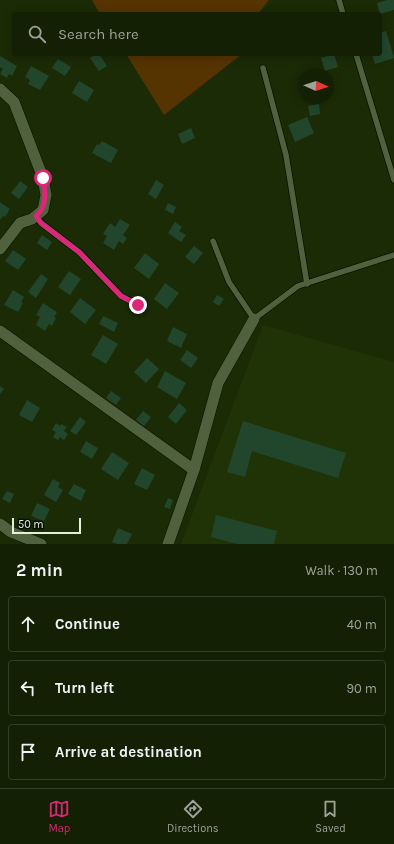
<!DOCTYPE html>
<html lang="en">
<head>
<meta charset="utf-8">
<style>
  :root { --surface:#142004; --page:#212d13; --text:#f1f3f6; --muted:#9da39a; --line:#333e26; --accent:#db2777 }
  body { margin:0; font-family:Karla,sans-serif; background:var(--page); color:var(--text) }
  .compass { position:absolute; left:298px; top:68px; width:36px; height:36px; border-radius:50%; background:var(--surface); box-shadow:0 2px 10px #0003; rotate:93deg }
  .scale { position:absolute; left:12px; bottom:10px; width:69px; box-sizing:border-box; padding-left:4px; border:2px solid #e4f0da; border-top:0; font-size:11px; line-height:14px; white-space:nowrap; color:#e4f0da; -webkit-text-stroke:3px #091104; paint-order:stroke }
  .stop { position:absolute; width:12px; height:12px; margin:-9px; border:3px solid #db2777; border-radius:50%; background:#fff }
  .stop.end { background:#db2777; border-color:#fff; box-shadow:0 1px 4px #0008 }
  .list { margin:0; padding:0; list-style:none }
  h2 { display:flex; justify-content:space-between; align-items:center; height:52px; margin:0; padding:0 16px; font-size:17px }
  h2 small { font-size:13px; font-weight:400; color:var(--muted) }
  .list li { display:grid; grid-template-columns:26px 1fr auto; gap:12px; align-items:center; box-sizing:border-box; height:56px; margin:0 8px 8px; padding:0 8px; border:1px solid var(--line); border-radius:4px }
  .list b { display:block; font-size:15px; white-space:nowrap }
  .list em { font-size:13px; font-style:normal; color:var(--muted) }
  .icon { flex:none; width:22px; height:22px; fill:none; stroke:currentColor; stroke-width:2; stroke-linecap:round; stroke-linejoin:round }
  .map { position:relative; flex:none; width:394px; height:544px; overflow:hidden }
  .search { position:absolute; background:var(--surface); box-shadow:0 2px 10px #0003; left:12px; right:12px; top:12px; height:44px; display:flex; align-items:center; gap:10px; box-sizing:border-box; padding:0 14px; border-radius:4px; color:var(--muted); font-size:15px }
  .sheet { height:244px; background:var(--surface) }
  nav { display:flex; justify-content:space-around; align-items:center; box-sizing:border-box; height:56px; border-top:1px solid var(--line); background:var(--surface); font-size:11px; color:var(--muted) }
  nav a { display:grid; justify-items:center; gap:2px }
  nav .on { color:var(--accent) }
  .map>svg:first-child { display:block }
  .built { fill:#1f3306 }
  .green { fill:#553401 }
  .building { fill:#22462b }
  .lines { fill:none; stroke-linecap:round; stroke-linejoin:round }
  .lane-casing { stroke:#061200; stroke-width:7 }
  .street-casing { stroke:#061200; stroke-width:12 }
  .lane { stroke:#4f623d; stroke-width:5.5 }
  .street { stroke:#4f623d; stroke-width:11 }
  .route { stroke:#db2777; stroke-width:5 }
</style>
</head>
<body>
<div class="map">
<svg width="394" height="544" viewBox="0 0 394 544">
  <rect width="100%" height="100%" fill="#1a2b06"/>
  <!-- built -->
  <path class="built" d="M 263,325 L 394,362 L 394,544 L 181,544 Z"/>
  <!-- green -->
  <path class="green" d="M 92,0 L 269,0 L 258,14 L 100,14 Z
    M 126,54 L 242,54 L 164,115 Z"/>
  <!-- building -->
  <path class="building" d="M 387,0 L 394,0 L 394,10 L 380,14 L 377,3 Z
    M 386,31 L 394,58 L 375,64 L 372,54 L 380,54 L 380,33 Z
    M 97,54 L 99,54 L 107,66 L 99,71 L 90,58 Z
    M 334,54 L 338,67 L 325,71 L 321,58 Z
    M 0,56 L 17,66 L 12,76 L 9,74 L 7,78 L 0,74 L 3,69 L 0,67 Z
    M 58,59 L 71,67 L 65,76 L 52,68 Z
    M 31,66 L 49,76 L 40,90 L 28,84 L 30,80 L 25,77 Z
    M 79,81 L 94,90 L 87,102 L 72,93 Z
    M 319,104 L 320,114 L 310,116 L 308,106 Z
    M 307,117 L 314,133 L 295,142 L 288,125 Z
    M 191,128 L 195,138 L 182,144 L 178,134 Z
    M 102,141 L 118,150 L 111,163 L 92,153 L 97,144 L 99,145 Z
    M 156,180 L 164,185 L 156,199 L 148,194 Z
    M 20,181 L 28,187 L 19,199 L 11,193 Z
    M 0,202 L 10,209 L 5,217 L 3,216 L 0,220 Z
    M 168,203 L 176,207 L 173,214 L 165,210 Z
    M 120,219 L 130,225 L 123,235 L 127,238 L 123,244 L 119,241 L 114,250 L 103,243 L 107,236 L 103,234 L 110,223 L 115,227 Z
    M 175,222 L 182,227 L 179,231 L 186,235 L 181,242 L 168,233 Z
    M 42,235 L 52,242 L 47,250 L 37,243 Z
    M 194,246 L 203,253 L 194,264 L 185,257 Z
    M 13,250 L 26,259 L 18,270 L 5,261 Z
    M 145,253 L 159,264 L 149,279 L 134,268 Z
    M 69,271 L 81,279 L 70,295 L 58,287 Z
    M 41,274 L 48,279 L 36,298 L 28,292 Z
    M 165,283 L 179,293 L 167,309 L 154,299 Z
    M 13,290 L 24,297 L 21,302 L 23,303 L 18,312 L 4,305 Z
    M 217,295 L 224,299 L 219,306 L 213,302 Z
    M 80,298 L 96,310 L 85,324 L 70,312 Z
    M 43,303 L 57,312 L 54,317 L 56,318 L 52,326 L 49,324 L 45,331 L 36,325 L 40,317 L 36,315 Z
    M 103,316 L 118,323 L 114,332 L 99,324 Z
    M 173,327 L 187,334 L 181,348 L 167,341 Z
    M 103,335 L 118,344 L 106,364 L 91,355 Z
    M 187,350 L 198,358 L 191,368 L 180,360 Z
    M 147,358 L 159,369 L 146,383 L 134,372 Z
    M 165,371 L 186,383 L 177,399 L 157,387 Z
    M 0,386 L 4,389 L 0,394 Z
    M 111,391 L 121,398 L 116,405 L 106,398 Z
    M 27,400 L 40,408 L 32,422 L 19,415 Z
    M 179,403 L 187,410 L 176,424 L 168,417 Z
    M 143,411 L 151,417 L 144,426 L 136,420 Z
    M 80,417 L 86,422 L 76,435 L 70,431 Z
    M 243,421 L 346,453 L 338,478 L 252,451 L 245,477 L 227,472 Z
    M 56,423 L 60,426 L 61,424 L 67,427 L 64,431 L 68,434 L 64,440 L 60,437 L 58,440 L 53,437 L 56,432 L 52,430 Z
    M 86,441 L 98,448 L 92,459 L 80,452 Z
    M 112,452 L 129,463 L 118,480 L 101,469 Z
    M 142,468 L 155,475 L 147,490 L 134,484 Z
    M 53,479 L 60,483 L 58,487 L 63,490 L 56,502 L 44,495 Z
    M 74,484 L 86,490 L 81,501 L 68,494 Z
    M 7,491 L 14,494 L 10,503 L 2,499 Z
    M 168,498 L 173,500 L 170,509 L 164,507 Z
    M 37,503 L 50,509 L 44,521 L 31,516 Z
    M 216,515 L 277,531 L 274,544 L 237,544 L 211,537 Z
    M 118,528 L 132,534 L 127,544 L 117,544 L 112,542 Z"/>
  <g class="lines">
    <defs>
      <path id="lane" d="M 339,0 L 343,14
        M 356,54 L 394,180
        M 263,68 L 286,155 L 307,284
        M 36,216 L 41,223 L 79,252 L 121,296 L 138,305
        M 213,241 L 229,282 L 254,319 L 298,286 L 394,255"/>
      <path id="street" d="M 0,89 L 14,102 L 43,178 L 46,195 L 43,210 L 32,219 L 20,223 L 0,249
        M 0,331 L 194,470
        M 0,524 L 11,532 L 41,544
        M 168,544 L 194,470 L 218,383 L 254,319"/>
    </defs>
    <!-- lane casing -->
    <use href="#lane" class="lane-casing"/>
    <!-- street casing -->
    <use href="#street" class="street-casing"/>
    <!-- lane -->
    <use href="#lane" class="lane"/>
    <!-- street -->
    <use href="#street" class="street"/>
  </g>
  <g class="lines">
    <!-- route -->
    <path class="route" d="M 43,178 C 45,192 48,205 36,216 L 41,223 L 79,252 L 121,296 L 138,305"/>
  </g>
</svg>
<svg class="compass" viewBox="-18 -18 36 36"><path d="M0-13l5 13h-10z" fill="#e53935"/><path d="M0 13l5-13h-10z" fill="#9da39a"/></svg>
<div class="scale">50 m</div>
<div class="stop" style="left:43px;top:178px"></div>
<div class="stop end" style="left:138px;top:305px"></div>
<div class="search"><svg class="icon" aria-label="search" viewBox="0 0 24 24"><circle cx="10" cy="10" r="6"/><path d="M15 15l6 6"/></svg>Search here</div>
</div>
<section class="sheet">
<h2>2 min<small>Walk · 130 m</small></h2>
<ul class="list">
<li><svg class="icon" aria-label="ahead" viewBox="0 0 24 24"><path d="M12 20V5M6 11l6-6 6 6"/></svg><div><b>Continue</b></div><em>40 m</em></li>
<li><svg class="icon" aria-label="left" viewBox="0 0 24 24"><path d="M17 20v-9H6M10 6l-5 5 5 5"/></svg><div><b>Turn left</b></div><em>90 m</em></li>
<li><svg class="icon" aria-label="arrive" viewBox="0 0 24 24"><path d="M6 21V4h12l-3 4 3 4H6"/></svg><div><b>Arrive at destination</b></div></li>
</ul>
</section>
<nav>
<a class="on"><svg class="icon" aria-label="map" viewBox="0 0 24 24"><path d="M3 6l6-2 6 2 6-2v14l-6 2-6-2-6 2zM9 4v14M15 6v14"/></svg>Map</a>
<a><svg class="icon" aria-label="directions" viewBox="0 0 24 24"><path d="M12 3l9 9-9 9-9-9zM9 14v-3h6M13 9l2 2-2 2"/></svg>Directions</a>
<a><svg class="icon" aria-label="saved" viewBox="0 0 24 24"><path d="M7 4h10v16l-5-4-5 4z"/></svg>Saved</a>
</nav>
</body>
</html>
